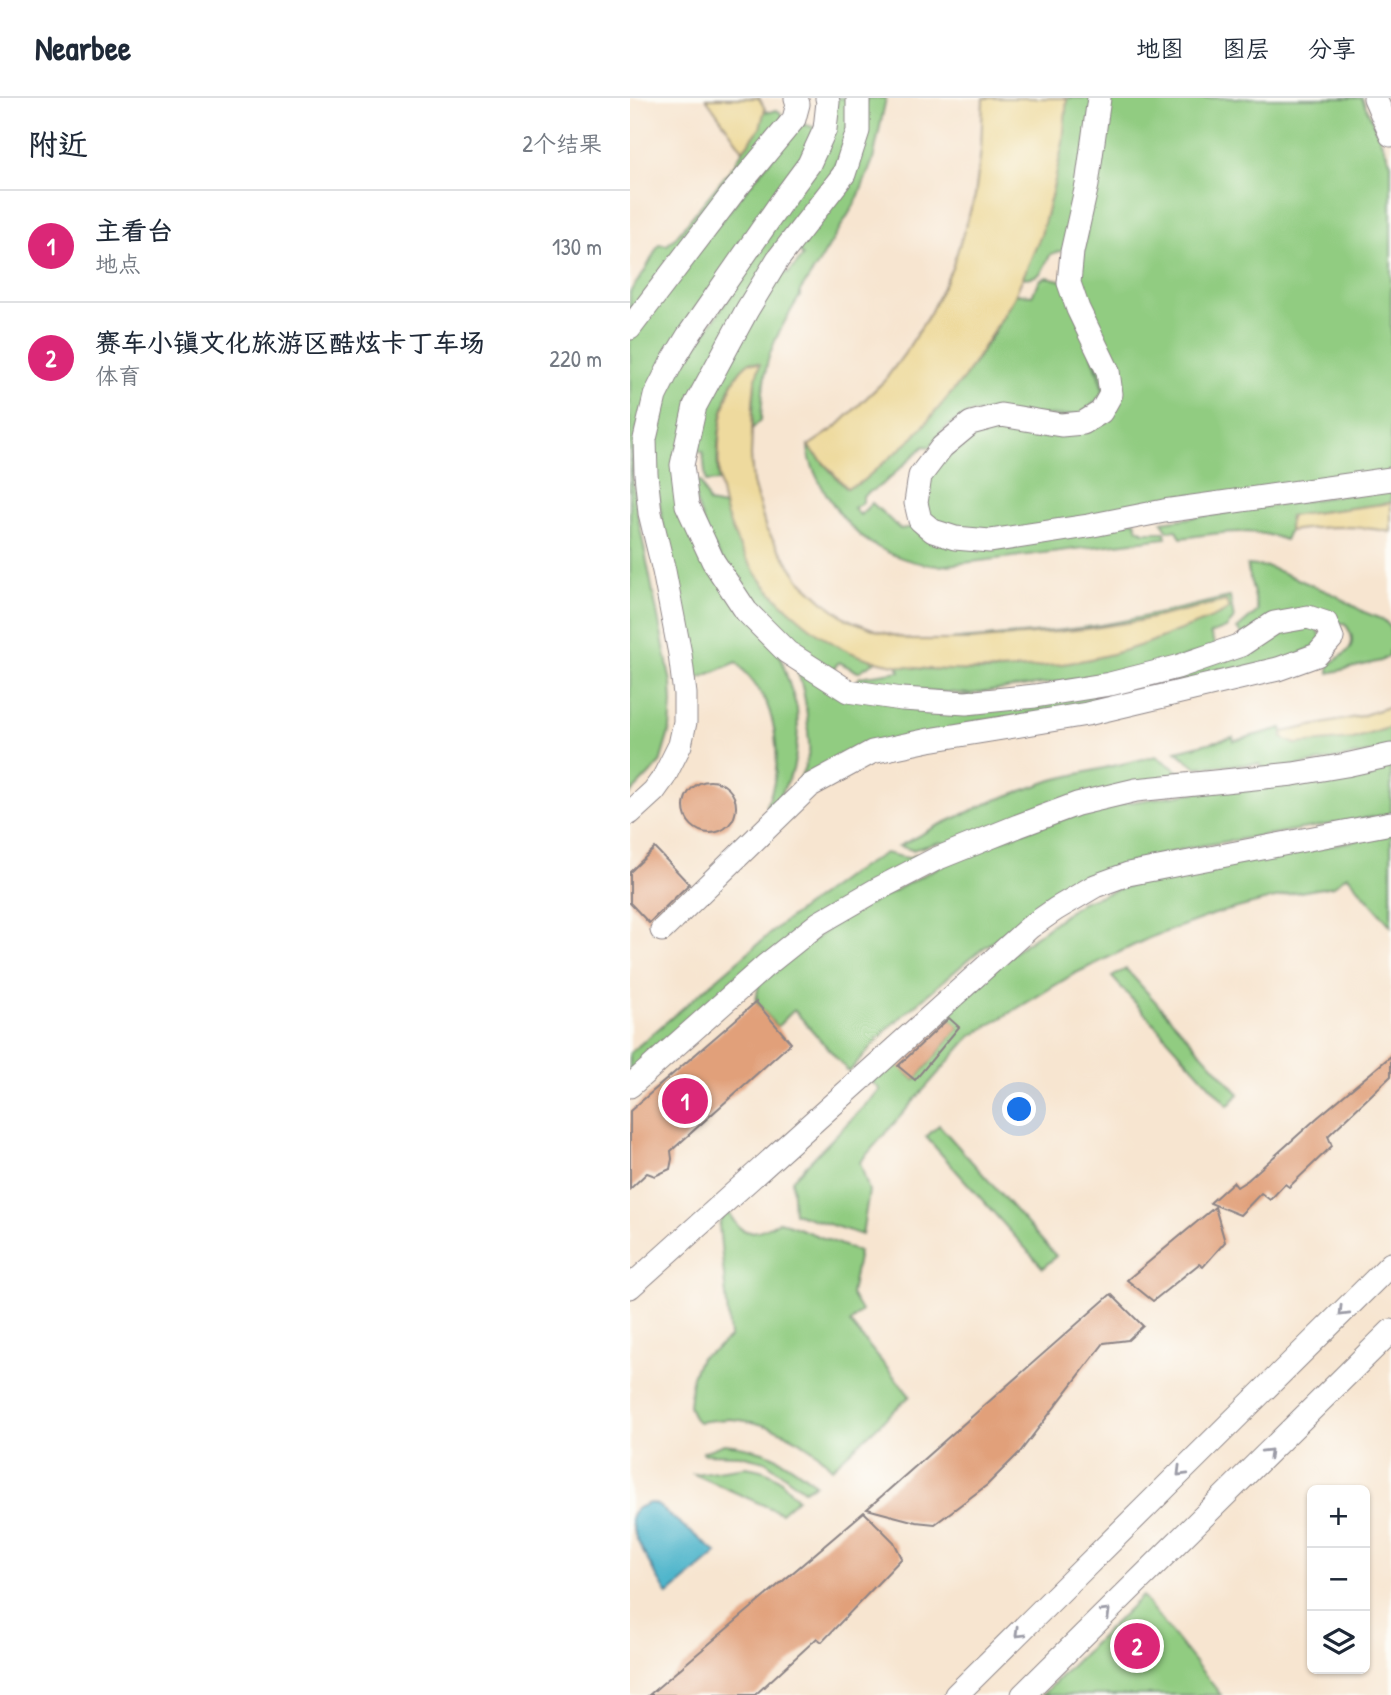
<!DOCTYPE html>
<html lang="zh">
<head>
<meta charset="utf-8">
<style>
  :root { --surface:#fff; --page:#f6f6f7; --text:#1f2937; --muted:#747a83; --line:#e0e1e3; --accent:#db2777 }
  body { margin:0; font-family:"Patrick Hand","LXGW WenKai TC",sans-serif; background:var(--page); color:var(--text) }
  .controls { position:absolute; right:21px; bottom:21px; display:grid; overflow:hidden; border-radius:10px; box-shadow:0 2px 5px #0004 }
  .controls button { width:63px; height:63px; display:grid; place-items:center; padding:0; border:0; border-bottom:2px solid var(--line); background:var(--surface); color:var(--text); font:35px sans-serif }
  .you { position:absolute; left:390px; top:1012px; width:24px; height:24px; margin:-18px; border:5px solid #fff; border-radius:50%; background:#1a73e8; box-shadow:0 0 0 10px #1a73e833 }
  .badge { display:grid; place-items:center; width:46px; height:46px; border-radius:50%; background:var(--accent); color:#fff; font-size:23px; font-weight:700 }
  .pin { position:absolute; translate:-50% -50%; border:4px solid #fff; box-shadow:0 2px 7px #0006 }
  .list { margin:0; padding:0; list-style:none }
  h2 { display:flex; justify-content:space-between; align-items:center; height:91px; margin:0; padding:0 28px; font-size:30px }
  h2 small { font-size:23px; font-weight:400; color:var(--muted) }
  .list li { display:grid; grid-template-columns:46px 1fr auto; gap:21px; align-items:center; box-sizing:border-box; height:112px; padding:0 28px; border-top:2px solid var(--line) }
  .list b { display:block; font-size:26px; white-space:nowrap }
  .list p { margin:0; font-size:23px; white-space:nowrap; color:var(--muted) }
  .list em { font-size:23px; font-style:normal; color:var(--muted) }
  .icon { flex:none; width:38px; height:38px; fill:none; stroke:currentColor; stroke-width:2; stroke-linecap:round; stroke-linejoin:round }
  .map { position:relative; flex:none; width:761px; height:1597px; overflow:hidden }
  header { display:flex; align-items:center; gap:42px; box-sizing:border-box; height:98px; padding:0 35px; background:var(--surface); border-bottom:2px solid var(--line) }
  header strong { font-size:33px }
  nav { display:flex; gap:38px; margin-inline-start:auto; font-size:24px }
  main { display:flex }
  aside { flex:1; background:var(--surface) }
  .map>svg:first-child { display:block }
  .green { fill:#91cc81; stroke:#5a775e; stroke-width:2 }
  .sand { fill:#eeda9e; stroke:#887e6c; stroke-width:2 }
  .water { fill:#4cb4ca; stroke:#376b82; stroke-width:2 }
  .building { fill:#e1a07a }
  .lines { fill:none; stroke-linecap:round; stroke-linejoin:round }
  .minor-casing { stroke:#8c8486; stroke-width:25 }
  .minor { stroke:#fff; stroke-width:23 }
  .oneway { stroke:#9c9ca7 }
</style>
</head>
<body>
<header>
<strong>Nearbee</strong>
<nav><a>地图</a><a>图层</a><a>分享</a></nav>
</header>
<main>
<aside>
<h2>附近<small>2个结果</small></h2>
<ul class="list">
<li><span class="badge">1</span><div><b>主看台</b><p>地点</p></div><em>130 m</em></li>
<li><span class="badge">2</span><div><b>赛车小镇文化旅游区酷炫卡丁车场</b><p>体育</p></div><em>220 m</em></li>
</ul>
</aside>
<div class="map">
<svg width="761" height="1597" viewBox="0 0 761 1597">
  <rect width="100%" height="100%" fill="#fdfcf7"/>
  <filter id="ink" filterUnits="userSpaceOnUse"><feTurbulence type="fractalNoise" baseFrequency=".0143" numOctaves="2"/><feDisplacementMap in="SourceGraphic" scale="14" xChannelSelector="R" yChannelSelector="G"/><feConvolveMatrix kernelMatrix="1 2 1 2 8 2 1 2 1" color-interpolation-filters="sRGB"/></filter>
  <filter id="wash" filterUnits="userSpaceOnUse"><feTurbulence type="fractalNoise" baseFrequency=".00686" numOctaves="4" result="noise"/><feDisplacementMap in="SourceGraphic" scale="28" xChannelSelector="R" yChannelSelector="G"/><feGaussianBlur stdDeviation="1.57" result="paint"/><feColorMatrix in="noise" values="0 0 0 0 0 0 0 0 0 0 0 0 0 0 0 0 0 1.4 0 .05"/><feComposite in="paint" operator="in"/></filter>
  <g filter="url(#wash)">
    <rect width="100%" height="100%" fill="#f7e5d0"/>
    <!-- green -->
    <path class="green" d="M 206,0 L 225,0 L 206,75 L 87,256 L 51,402 L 149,554 L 167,610 L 168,631 L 166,656 L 163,672 L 143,712 L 136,707 C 138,702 141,697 142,692 C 150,666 147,629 136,604 C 129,589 117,577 107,564 L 60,584 L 22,361 L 34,302 L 49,273 L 115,176 Z
      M 237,0 L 256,0 L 243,62 L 227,102 L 189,165 L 170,193 L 170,198 C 158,217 144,240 138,262 C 133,281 132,302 131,322 L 122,331 L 125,283 L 130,266 L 120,264 C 91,283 84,351 89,383 L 76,384 L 73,354 L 61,352 L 71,310 L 152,172 L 158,176 L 173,158 L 167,151 Z
      M 437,0 L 465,0 L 437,151 L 421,156 C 409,174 417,178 392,180 C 399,165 406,150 411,135 C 425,90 433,46 437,0 Z
      M 475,0 L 732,0 L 761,65 L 761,376 L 368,438 L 296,423 L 298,378 L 347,329 L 479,312 L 448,190 Z
      M 146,12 L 150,14 L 154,22 L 0,223 L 0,194 L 16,171 L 29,146 L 37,147 L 45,140 L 105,66 L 113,52 L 130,30 L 134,13 L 141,14 Z
      M 170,25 L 186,30 L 185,38 L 7,330 L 3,356 L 3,383 L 6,409 L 41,584 L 42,605 L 40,631 L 30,665 L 0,696 L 0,241 L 28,201 Z
      M 417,179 L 434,183 L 459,246 L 474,296 L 450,318 L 341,315 L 324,324 L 311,334 L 300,349 L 294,348 L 253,386 L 233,398 L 233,404 L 224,410 L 230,417 L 242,405 L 270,431 L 283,429 L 294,440 L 505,423 L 508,431 L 514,434 L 535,434 L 536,440 L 309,468 C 285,466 262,458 242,446 C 216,431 179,378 178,348 L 216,390 L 230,385 L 284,339 L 334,280 L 362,238 L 386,196 L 402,197 L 411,181 Z
      M 70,383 L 79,405 L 94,408 C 106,445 125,482 155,508 C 162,515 172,521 180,528 C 201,544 221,556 246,563 L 228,574 L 209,564 L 199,576 L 141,531 L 79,442 L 60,385 Z
      M 761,390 L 761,405 L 660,418 L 659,433 L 655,442 C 621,428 585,436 551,440 L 547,432 L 538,433 L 532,424 Z
      M 617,467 L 639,469 L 705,497 L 734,514 L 754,522 L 761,530 L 761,551 L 759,554 L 761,556 L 751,563 L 699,575 L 699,566 C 717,556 732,546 714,525 L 614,538 L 607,531 L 628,513 Z
      M 600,499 L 604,521 L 596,530 L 580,536 L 586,549 L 515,572 L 340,596 L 225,587 L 230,579 L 270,573 L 267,567 L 293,571 L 358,573 L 389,570 L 564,526 L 591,516 L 595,503 L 509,523 L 456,531 L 341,542 L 305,543 C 358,538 411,536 464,528 C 510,521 555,509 600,499 Z
      M 684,527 L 694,543 L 653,565 L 281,642 L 161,700 C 168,685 176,670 179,654 C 180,647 178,639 178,632 C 177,610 174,588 165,568 L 206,593 L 416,602 L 653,531 Z
      M 761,629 L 761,651 L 634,674 L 630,666 L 566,669 L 546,653 L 603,639 L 604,643 L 652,630 L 653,634 L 652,640 L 723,641 Z
      M 526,658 L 548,673 L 570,675 L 320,749 L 311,744 L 282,752 L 269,748 L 305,729 L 363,703 L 422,682 Z
      M 761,665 L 761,716 L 558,750 L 499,765 L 463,777 L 426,797 L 344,857 L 257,931 L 219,974 L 164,912 L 147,929 L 126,904 L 129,884 L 208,823 L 327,759 L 408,728 L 481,707 Z
      M 761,736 L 761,828 L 717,777 L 704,788 L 664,795 L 585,816 L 519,840 L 444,876 L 340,939 L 230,1064 L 239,1093 L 232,1137 L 164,1115 L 162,1082 L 250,992 L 241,983 L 257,964 L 266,966 L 285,982 L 329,929 L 313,915 L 360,872 L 452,804 L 515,782 Z
      M 255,755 L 277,760 L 285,757 L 290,757 L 0,977 L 0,955 L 150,827 L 217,778 Z
      M 496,871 L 609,996 L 598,1008 L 482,879 Z
      M 309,1027 L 426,1158 L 413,1170 L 296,1039 Z
      M 99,1114 C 111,1142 128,1136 150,1123 L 229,1154 L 221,1196 L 231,1213 L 220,1225 L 280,1298 L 202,1370 C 177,1341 139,1324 101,1321 C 90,1321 79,1323 68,1324 L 64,1320 L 59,1308 L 62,1278 L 70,1260 L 86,1251 L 100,1239 L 89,1127 L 91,1121 Z
      M 94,1346 C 134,1350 153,1360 185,1386 L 174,1392 L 135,1363 L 110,1357 L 74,1356 L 73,1354 Z
      M 116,1369 C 144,1373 150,1380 167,1401 L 151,1415 L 64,1376 Z
      M 512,1498 L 591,1597 L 412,1597 Z"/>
    <!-- sand -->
    <path class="sand" d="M 76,0 L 129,0 L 135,11 L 130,30 L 113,52 Z
      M 353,0 L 437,0 L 433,44 L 425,82 L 411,137 L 384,200 L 334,280 L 284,339 L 230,385 L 217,390 L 178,348 L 205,330 L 254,283 L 275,255 L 300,215 L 322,170 L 345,98 L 351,52 Z
      M 120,264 L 130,266 L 125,283 L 123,305 L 121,358 L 123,385 L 136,431 L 170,482 L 193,503 L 217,521 L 248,533 L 281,542 L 341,542 L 457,531 L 509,523 L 596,503 L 599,511 C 585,521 557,529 540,536 C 472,566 396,574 322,572 C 293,571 262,569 233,559 C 194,546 150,508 126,475 C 97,434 86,395 89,346 C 90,321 98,279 120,264 Z
      M 761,405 L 761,434 C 728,427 693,428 659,433 L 660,418 Z
      M 761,608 L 761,629 L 758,630 L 723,641 L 689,644 L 665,646 L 652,640 L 653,634 L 731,618 Z"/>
    <!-- water -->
    <path class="water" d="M 20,1405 L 27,1407 L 87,1455 L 38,1497 C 29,1482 1,1438 1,1422 C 2,1411 11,1408 20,1405 Z"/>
    <g id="blocks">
      <!-- building -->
      <path class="building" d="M54 709a26 26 0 1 1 52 0a26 26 0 1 1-52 0Z
        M 25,750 L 59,786 L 19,825 L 0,805 L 0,774 Z
        M 126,904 L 161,945 L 41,1053 L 42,1061 L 40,1071 L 25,1078 L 17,1075 L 0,1091 L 0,1013 Z
        M 319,920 L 329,929 L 285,982 L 268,968 Z
        M 761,958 L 761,978 L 698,1038 L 702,1048 L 659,1089 L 655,1086 L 640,1102 L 631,1095 L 610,1117 L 580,1105 L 603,1084 L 607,1089 L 618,1082 L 687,1020 Z
        M 585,1109 L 595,1144 L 573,1169 L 569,1166 L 523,1203 L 497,1182 Z
        M 481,1196 L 513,1228 L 498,1242 L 474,1245 L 390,1354 L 357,1387 L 305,1426 L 286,1424 L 237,1411 Z
        M 234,1414 L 264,1444 L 272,1460 L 192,1544 L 187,1540 L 125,1597 L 19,1597 Z"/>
    </g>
  </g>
  <g filter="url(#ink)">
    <use href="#blocks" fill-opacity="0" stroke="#8c8486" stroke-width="2"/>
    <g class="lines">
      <defs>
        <path id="minor" d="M 469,0 L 457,87 L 442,154 L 439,185 L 448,211 L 478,273 L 481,296 L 471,314 L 453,325 L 431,327 L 371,317 L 341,325 L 312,349 L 290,378 L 286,405 L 290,422 L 303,433 L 325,440 L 360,443 L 458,428 L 534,413 L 761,381
          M 745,0 L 761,37
          M 0,230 L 105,92 L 164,21 L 168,6 L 166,0
          M 0,715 L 24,693 L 34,679 L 50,647 L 55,624 L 55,596 L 50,556 L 34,473 L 20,415 L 16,376 L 15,341 L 25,298 L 41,266 L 58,238 L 154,100 L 179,66 L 195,31 L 198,4 L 197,0
          M 32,832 L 181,687 L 242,654 L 299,642 L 457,616 L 648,571 L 687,557 L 702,540 L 696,525 L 678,519 L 644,525 L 611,547 L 547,569 L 480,586 L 405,598 L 336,605 L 272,601 L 218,593 L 157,554 L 116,513 L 83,463 L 57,407 L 52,367 L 65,308 L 117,212 L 148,161 L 214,76 L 228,33 L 228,0
          M 0,988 L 135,868 L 189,825 L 246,792 L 306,761 L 388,728 L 447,706 L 506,692 L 663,676 L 716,667 L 761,657
          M 0,1189 L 400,829 L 426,811 L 465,788 L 498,776 L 761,725
          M 326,1597 L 761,1166
          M 393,1597 L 761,1233"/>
      </defs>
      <!-- minor casing -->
      <use href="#minor" class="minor-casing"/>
      <!-- minor -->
      <use href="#minor" class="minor"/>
    </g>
    <!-- one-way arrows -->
    <defs><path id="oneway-chevron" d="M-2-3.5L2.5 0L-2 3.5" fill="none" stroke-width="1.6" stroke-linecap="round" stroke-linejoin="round" transform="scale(1.75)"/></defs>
    <g class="oneway">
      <use href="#oneway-chevron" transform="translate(713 1214) rotate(135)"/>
      <use href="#oneway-chevron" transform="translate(638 1355) rotate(-45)"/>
      <use href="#oneway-chevron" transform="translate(551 1374) rotate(135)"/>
      <use href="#oneway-chevron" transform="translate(476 1515) rotate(-45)"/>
      <use href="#oneway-chevron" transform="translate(389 1535) rotate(135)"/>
    </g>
  </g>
</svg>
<div class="controls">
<button>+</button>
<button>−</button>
<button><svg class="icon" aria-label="layers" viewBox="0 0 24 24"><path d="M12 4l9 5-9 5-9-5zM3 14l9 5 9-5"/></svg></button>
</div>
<div class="you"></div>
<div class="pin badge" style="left:55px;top:1003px">1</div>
<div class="pin badge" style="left:507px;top:1548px">2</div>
</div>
</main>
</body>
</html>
